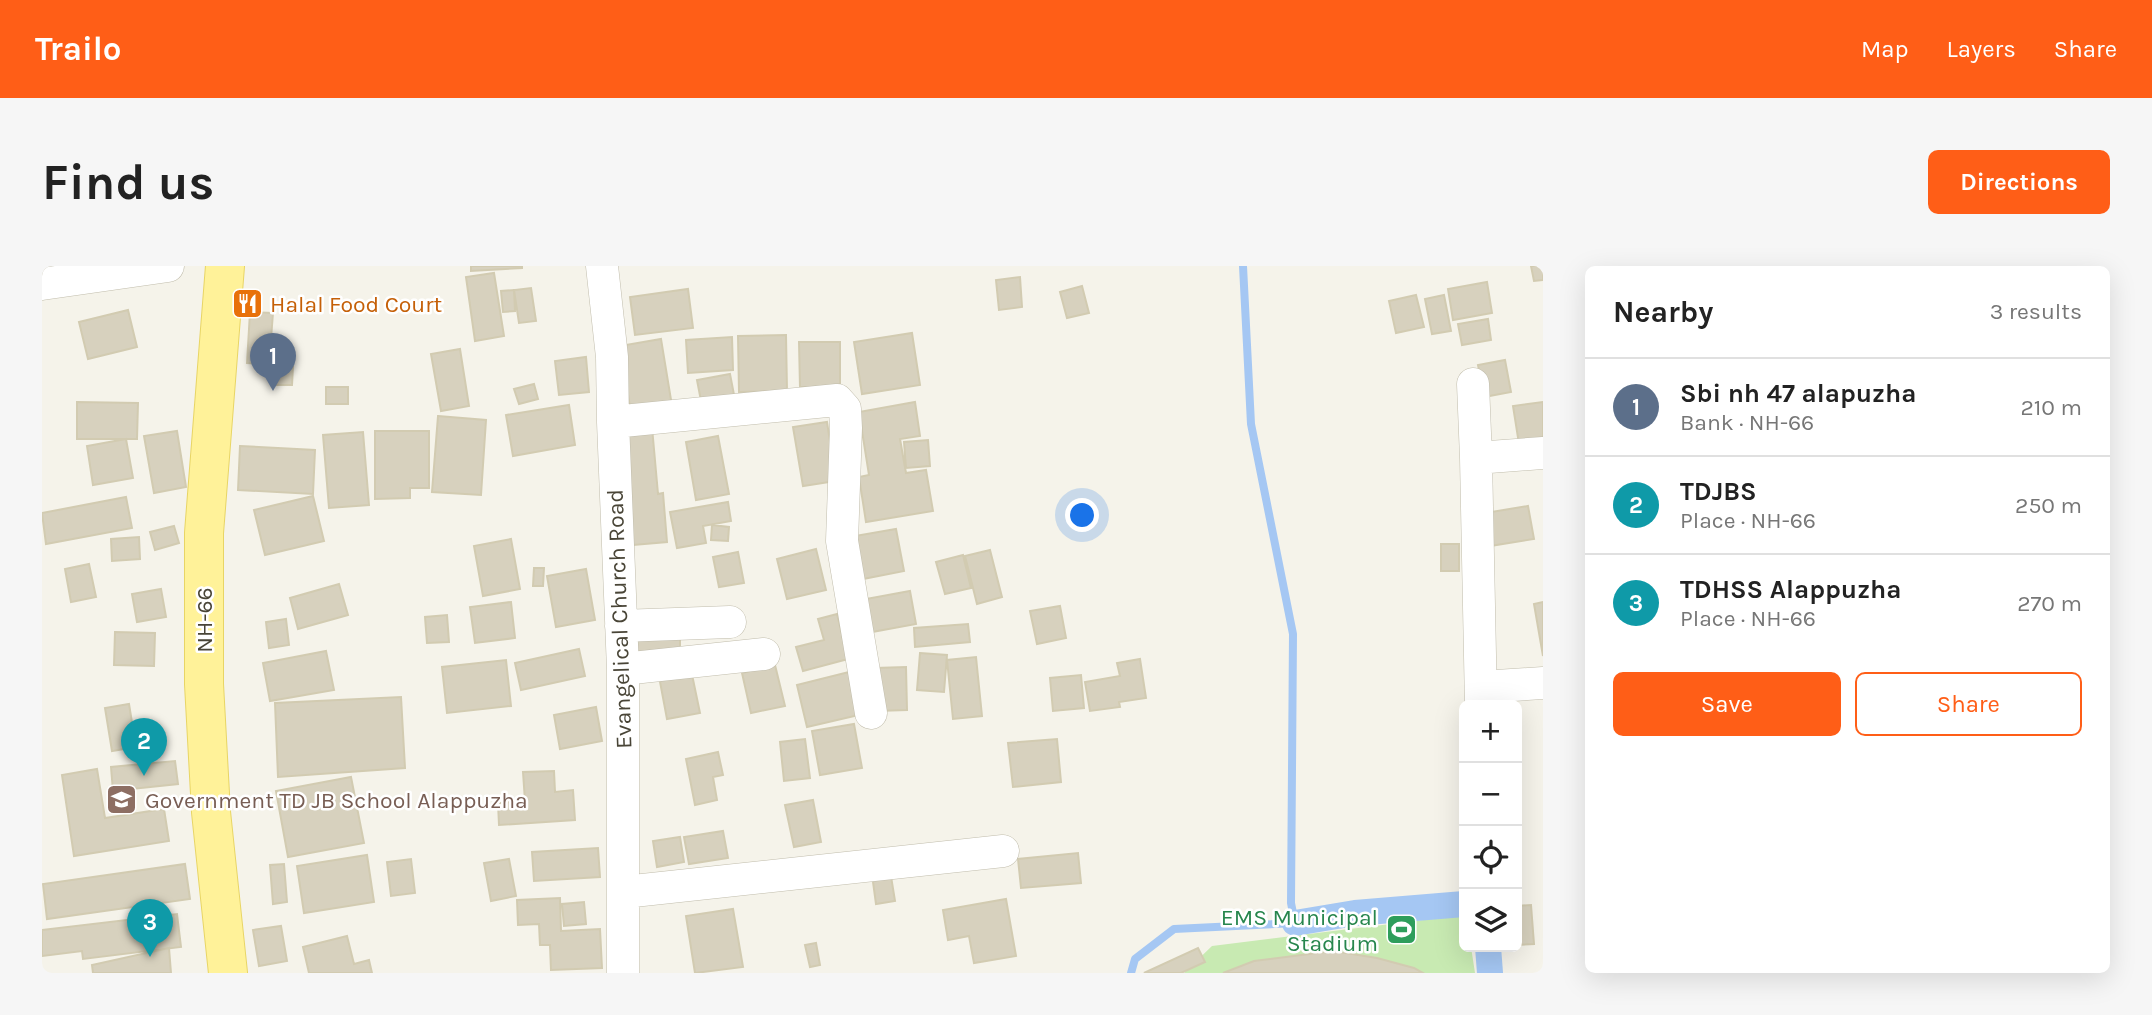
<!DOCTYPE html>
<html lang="en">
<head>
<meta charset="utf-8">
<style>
  :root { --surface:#fff; --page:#f6f6f6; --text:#222; --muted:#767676; --line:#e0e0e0; --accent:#ff5e17 }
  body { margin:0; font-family:Karla,sans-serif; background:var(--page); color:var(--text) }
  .controls { position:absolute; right:21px; bottom:21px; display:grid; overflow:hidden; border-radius:10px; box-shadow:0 7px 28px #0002 }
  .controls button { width:63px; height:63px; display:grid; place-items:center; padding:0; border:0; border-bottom:2px solid var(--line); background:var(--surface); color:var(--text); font:35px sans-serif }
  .you { position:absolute; left:1041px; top:250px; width:24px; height:24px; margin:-18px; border:5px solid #fff; border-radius:50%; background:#1a73e8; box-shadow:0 0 0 10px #1a73e833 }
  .badge { display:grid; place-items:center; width:46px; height:46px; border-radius:50%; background:var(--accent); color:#fff; font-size:23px; font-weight:700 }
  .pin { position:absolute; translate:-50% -58px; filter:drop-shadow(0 2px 4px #0008) }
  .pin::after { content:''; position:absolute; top:37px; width:24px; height:21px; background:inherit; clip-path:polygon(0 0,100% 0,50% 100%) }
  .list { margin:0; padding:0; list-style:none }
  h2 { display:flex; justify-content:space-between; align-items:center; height:91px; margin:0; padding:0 28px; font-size:30px }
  h2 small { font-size:23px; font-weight:400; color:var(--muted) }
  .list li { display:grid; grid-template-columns:46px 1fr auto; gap:21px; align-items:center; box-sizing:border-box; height:98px; padding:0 28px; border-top:2px solid var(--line) }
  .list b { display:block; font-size:26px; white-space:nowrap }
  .list p { margin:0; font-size:23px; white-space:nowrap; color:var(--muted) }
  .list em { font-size:23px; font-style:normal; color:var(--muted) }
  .actions { display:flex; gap:14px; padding:21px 28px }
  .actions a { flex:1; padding:16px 0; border:2px solid var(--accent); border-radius:10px; text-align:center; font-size:24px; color:var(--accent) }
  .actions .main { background:var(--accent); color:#fff }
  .icon { flex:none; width:38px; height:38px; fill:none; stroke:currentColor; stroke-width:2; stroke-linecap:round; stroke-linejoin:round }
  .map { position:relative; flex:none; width:1501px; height:707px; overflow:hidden; border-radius:10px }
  header { display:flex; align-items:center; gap:42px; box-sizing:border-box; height:98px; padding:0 35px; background:var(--accent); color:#fff }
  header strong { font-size:33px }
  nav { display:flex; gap:38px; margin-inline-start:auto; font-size:24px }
  .intro { display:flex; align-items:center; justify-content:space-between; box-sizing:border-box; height:168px; padding:0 42px }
  h1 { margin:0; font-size:49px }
  .button { padding:18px 32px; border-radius:10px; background:var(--accent); color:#fff; font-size:24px; font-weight:700 }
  main { display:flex; gap:42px; padding:0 42px }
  aside { flex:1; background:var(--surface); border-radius:10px; box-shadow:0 7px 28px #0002 }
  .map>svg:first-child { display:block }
  .green { fill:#c8eab2 }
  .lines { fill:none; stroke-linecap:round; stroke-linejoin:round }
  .stream { stroke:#a5c7f3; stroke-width:8 }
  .canal { stroke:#a5c7f3; stroke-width:26 }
  .building { fill:#d7d1be; stroke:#d2cbb1; stroke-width:2 }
  .street-casing { stroke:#c1bdac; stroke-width:33 }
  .primary-casing { stroke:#e8d565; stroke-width:40 }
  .street { stroke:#fff; stroke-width:32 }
  .primary { stroke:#fff299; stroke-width:38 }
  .labels { text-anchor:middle; stroke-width:5; stroke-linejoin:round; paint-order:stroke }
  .food-label { font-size:23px; fill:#c56008; stroke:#fff; text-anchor:start }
  .street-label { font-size:23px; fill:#494537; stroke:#fff }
  .education-label { font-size:23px; fill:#785e54; stroke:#fff; text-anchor:start }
  .leisure-label { font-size:23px; fill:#27864d; stroke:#fff; text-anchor:end }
</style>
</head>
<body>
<header>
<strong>Trailo</strong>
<nav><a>Map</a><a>Layers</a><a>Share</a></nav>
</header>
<div class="intro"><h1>Find us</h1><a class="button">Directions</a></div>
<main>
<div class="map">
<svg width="1501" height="707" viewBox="0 0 1501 707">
  <rect width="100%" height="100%" fill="#f5f3ea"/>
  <!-- green -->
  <path class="green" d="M 1422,649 L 1422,681 L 1429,681 L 1433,707 L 1142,707 L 1170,680 Z"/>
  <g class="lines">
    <!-- stream -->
    <path class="stream" d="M 1089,707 L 1093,693 L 1132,663 L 1253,657 L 1249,637 L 1251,368 L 1209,158 L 1201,0"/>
    <!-- canal -->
    <path class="canal" d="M 1253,657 L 1313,647 L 1422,638
      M 1446,681 L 1448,707"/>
  </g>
  <!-- building -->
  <path class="building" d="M 429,0 L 480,0 L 480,2 L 429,5 Z
    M 1489,0 L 1501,0 L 1501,14 L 1492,15 Z
    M 452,7 L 462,70 L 433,75 L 424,11 Z
    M 978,11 L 980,41 L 957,44 L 954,14 Z
    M 1445,16 L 1450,47 L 1411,54 L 1406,23 Z
    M 1040,20 L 1047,47 L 1025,52 L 1018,26 Z
    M 489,22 L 494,55 L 477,57 L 472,24 Z
    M 646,23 L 651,62 L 593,69 L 588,31 Z
    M 472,24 L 473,45 L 461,46 L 459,25 Z
    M 1374,29 L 1382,61 L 1354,67 L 1347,35 Z
    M 1402,29 L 1409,65 L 1390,68 L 1383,33 Z
    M 86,44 L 95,81 L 46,93 L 37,56 Z
    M 208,46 L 231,47 L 227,98 L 205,97 Z
    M 1446,53 L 1449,74 L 1420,79 L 1416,58 Z
    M 870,67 L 878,119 L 820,128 L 812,76 Z
    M 744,69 L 745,125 L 697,126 L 696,70 Z
    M 690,71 L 691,104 L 646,107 L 644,74 Z
    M 619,73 L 630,140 L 589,147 L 578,80 Z
    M 757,76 L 798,76 L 798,121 L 758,121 Z
    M 418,83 L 427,140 L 399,145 L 389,88 Z
    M 544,91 L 547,126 L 517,129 L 513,95 Z
    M 1463,94 L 1469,126 L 1442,131 L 1436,99 Z
    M 232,100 L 251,101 L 250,119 L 232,119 Z
    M 688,108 L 693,134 L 660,140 L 655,114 Z
    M 492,118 L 496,133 L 477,138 L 472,123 Z
    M 284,121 L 306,121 L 306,138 L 284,138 Z
    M 35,136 L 96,137 L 95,173 L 35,173 Z
    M 873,136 L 878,170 L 858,173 L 864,207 L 884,204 L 891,245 L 824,256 L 817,211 L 827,209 L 817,146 Z
    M 1501,136 L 1501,175 L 1477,178 L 1471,140 Z
    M 527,139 L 533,179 L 471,190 L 464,149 Z
    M 396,150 L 444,154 L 439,229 L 390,226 Z
    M 785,156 L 794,215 L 761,220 L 751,161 Z
    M 610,161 L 616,228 L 621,227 L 625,276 L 580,280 L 581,163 Z
    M 135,165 L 144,221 L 112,227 L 102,170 Z
    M 333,165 L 387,165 L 387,222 L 368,222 L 368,232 L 333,233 Z
    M 321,166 L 327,239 L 287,242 L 281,169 Z
    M 676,170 L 687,228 L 654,234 L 644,176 Z
    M 84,173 L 91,212 L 51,219 L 45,180 Z
    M 886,174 L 888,200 L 864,202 L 862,176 Z
    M 198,180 L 273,184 L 271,228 L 196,224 Z
    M 271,230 L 282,275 L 223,289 L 212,244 Z
    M 84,231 L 90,262 L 4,278 L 0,247 Z
    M 686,236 L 689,255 L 661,260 L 664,277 L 635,282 L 628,246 Z
    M 1486,240 L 1492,273 L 1448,280 L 1443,247 Z
    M 670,259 L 687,261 L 686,275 L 669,274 Z
    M 132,260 L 137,277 L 113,284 L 108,266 Z
    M 854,263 L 862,305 L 821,313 L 813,270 Z
    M 97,271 L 98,293 L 70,295 L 69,273 Z
    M 469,273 L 478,323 L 441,330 L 432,280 Z
    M 1399,278 L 1417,278 L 1417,305 L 1399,305 Z
    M 774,283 L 784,324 L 745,333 L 735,293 Z
    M 948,284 L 960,331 L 935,338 L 923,290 Z
    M 696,286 L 702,317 L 677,321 L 671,291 Z
    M 921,289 L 929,322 L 903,328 L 894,296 Z
    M 47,298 L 54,331 L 29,336 L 23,303 Z
    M 492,302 L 502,302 L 501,320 L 491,320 Z
    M 544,303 L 553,354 L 514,361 L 505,310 Z
    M 297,318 L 306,349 L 256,363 L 248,332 Z
    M 119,323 L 124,351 L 95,356 L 90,328 Z
    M 868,325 L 874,358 L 830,366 L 824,333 Z
    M 469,336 L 473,372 L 433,377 L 428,341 Z
    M 1501,336 L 1501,390 L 1492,338 Z
    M 1018,340 L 1024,372 L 995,378 L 988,345 Z
    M 795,348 L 806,393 L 761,405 L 754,381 L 782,374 L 776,353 Z
    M 405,349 L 407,376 L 385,377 L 383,351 Z
    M 244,353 L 247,379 L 227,382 L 224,356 Z
    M 926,358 L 928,376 L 873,381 L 872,362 Z
    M 73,366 L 113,367 L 112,400 L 72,399 Z
    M 586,368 L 638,368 L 638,394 L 585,394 Z
    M 537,383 L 543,410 L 479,424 L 473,397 Z
    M 284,385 L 292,424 L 228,435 L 221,397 Z
    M 878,387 L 905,389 L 902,426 L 875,424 Z
    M 934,391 L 940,450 L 911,453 L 905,394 Z
    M 1098,393 L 1104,432 L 1077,436 L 1078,441 L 1048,445 L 1043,416 L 1078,410 L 1075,397 Z
    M 464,394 L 469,440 L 405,447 L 400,401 Z
    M 648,399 L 658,447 L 625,453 L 616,405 Z
    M 733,399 L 743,440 L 709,447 L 700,407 Z
    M 864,401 L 865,444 L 834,445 L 833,402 Z
    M 811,405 L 821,448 L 765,461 L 755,419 Z
    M 1039,409 L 1042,442 L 1011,445 L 1008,412 Z
    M 359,431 L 363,502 L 236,511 L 233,437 Z
    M 87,438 L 94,481 L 70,485 L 63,442 Z
    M 554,441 L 560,475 L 518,483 L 512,449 Z
    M 812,458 L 820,502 L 778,509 L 770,465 Z
    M 763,473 L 768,512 L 742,515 L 738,476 Z
    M 1015,473 L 1019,516 L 971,521 L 966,477 Z
    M 676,486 L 681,509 L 671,511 L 675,534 L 653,539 L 644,493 Z
    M 133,495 L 136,518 L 71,525 L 69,501 Z
    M 55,503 L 63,552 L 122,543 L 127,575 L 32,590 L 20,509 Z
    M 512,505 L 513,526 L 531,524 L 533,554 L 457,559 L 456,537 L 483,535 L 481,506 Z
    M 309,511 L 322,577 L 246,591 L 234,525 Z
    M 771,534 L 779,576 L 752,581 L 743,539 Z
    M 681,565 L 686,592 L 647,598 L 642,571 Z
    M 638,571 L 642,596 L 615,601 L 611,575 Z
    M 556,582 L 558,611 L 492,615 L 490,586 Z
    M 1036,587 L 1039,617 L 979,622 L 976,593 Z
    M 325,589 L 332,636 L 262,647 L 255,600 Z
    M 369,593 L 373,627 L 349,630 L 345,596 Z
    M 467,593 L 474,630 L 449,635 L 442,597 Z
    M 143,598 L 148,633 L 5,653 L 1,618 Z
    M 242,598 L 245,636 L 231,638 L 228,599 Z
    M 847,598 L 853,635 L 834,638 L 829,601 Z
    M 518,632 L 519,665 L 558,663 L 560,702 L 509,704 L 508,679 L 498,679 L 497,658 L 476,659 L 475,634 Z
    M 964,633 L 974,690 L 932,697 L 927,670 L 906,674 L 901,644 Z
    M 542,636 L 544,658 L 522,660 L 520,638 Z
    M 1489,639 L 1492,678 L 1475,679 L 1475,640 Z
    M 691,643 L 701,701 L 653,707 L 644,650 Z
    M 135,648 L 139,681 L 41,693 L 40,685 L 0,690 L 0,664 Z
    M 239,660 L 245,695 L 217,700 L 211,664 Z
    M 305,670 L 312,698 L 327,694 L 330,707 L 267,707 L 261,681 Z
    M 774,677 L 778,699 L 768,701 L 763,679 Z
    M 127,682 L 129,707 L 51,707 L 50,699 Z
    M 1156,682 L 1163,696 L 1139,707 L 1102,707 Z
    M 1291,685 L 1335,692 L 1372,702 L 1381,707 L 1181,707 L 1212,695 Z"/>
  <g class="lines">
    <defs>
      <path id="street" d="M 560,0 L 570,91 L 571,156 L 581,403 L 581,707
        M 0,18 L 126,0
        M 1431,118 L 1434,192 L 1439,439
        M 571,156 L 795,134 L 803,143 L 804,162 L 800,275 L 829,447
        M 1434,192 L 1501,187
        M 579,360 L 688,356
        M 581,403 L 722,388
        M 1439,421 L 1501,417
        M 582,626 L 961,585"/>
      <path id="primary" d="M 183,0 L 162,267 L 162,418 L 169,546 L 186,707"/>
    </defs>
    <!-- street casing -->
    <use href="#street" class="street-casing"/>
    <!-- primary casing -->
    <use href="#primary" class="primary-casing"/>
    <!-- street -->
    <use href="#street" class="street"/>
    <!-- primary -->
    <use href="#primary" class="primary"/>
  </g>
  <!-- icons -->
  <defs>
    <symbol id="restaurant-square" viewBox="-11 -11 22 22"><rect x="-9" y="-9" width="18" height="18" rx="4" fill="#e8710a" stroke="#fff"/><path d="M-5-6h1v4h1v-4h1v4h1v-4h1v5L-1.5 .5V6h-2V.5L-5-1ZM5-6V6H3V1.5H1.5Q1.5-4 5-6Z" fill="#fff"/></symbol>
    <symbol id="school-square" viewBox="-11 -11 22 22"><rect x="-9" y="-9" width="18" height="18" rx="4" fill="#8d6e63" stroke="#fff"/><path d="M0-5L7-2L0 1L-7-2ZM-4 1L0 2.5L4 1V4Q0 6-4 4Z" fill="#fff"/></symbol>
    <symbol id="stadium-square" viewBox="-11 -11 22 22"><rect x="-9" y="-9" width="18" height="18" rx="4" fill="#2e9e5b" stroke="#fff"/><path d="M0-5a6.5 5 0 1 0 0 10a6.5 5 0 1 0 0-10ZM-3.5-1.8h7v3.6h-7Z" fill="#fff"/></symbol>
  </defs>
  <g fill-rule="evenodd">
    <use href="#restaurant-square" x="188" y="20" width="35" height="35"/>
    <use href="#school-square" x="62" y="516" width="35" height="35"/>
    <use href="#stadium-square" x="1342" y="646" width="35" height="35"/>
  </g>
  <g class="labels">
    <!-- food labels -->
    <g class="food-label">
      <text x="228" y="46">Halal Food Court</text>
    </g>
    <!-- street labels -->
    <g class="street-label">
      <text transform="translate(577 353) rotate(-92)" y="8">Evangelical Church Road</text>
      <text transform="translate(162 354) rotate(-90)" y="8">NH-66</text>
    </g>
    <!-- education labels -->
    <g class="education-label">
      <text x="103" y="542">Government TD JB School Alappuzha</text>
    </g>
    <!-- leisure labels -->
    <g class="leisure-label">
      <text x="1336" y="659">EMS Municipal<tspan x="1336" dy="26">Stadium</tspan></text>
    </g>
  </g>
</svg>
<div class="controls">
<button>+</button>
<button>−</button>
<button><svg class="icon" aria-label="locate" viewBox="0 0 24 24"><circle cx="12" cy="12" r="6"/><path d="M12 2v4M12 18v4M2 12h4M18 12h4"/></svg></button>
<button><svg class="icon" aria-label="layers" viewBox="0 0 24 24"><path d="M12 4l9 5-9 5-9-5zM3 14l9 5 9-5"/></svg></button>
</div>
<div class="you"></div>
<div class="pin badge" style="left:231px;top:125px;background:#5c6f8a">1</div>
<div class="pin badge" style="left:102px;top:510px;background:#0f9aa8">2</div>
<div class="pin badge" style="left:108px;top:691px;background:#0f9aa8">3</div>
</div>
<aside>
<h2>Nearby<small>3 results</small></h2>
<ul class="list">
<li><span class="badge" style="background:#5c6f8a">1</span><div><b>Sbi nh 47 alapuzha</b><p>Bank · NH-66</p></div><em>210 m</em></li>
<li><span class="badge" style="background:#0f9aa8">2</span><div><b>TDJBS</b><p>Place · NH-66</p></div><em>250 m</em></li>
<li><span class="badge" style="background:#0f9aa8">3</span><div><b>TDHSS Alappuzha</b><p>Place · NH-66</p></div><em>270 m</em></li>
</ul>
<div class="actions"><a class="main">Save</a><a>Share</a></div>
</aside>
</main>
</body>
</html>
